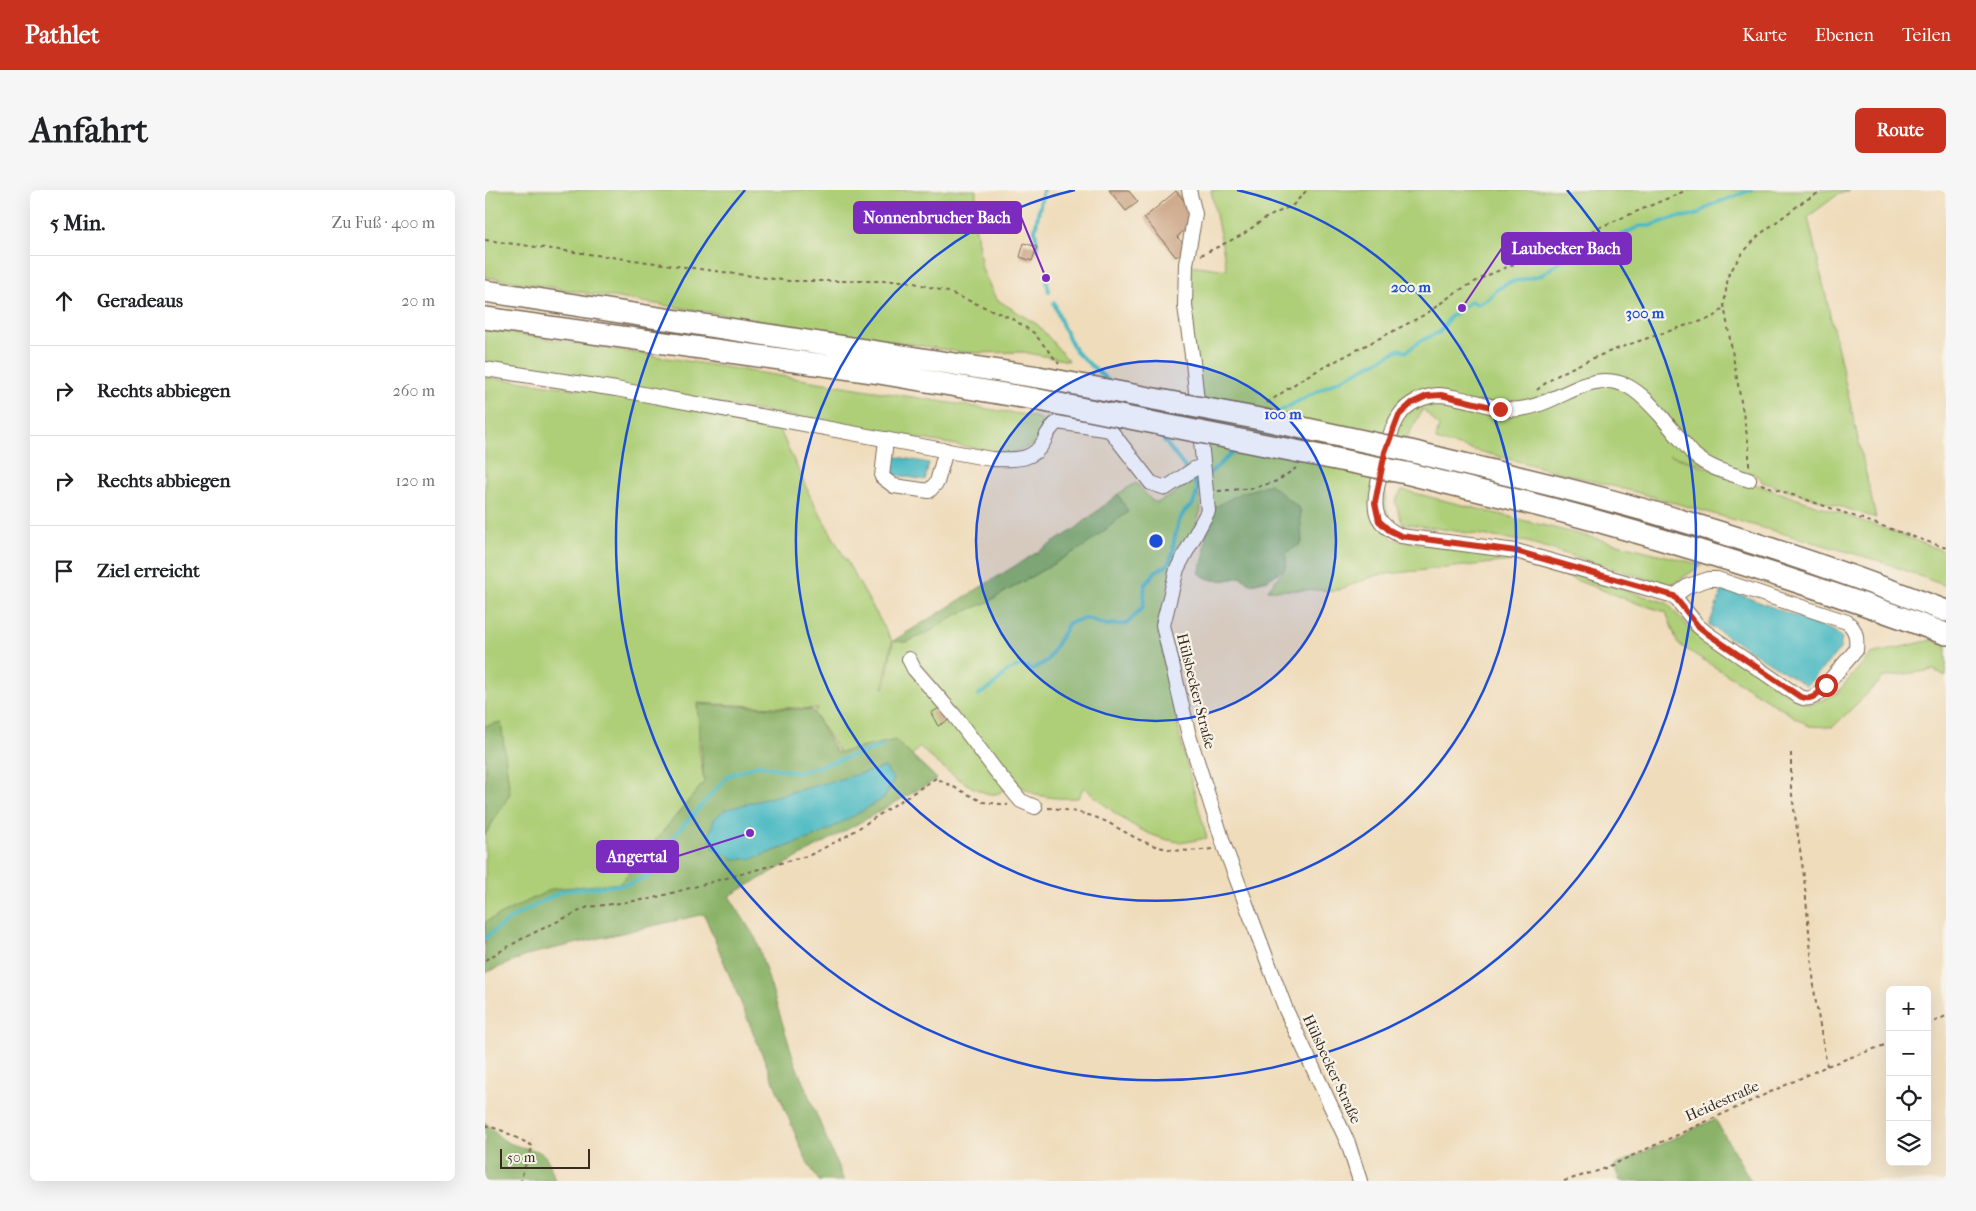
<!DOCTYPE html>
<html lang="de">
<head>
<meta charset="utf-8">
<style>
  :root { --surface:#fff; --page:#f6f6f6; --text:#202124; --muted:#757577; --line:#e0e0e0; --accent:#c8321e }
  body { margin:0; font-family:"IM FELL French Canon",serif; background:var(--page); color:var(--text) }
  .controls { position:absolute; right:15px; bottom:15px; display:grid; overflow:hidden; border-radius:8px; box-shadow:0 5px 20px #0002 }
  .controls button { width:45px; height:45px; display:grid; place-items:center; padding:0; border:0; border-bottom:1px solid var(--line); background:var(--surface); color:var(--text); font:25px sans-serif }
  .scale { position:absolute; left:15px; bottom:12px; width:90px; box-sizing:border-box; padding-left:5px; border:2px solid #3b2a1e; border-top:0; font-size:14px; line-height:18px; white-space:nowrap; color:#3b2a1e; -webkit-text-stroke:4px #f7f3e8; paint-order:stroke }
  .stop { position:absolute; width:15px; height:15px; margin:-11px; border:4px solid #c8321e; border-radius:50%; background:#fff }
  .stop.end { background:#c8321e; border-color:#fff; box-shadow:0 1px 5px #0008 }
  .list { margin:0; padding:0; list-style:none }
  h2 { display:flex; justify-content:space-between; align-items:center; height:65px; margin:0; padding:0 20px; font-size:21px }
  h2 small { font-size:16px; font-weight:400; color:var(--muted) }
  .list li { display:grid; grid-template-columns:32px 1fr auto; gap:15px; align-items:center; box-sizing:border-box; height:90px; padding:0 20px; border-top:1px solid var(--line) }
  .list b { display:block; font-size:19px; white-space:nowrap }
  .list em { font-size:16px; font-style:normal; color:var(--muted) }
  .icon { flex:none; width:28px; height:28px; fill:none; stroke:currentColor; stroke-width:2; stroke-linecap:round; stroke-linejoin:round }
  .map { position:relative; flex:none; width:1461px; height:991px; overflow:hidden; border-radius:8px }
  header { display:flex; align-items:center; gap:30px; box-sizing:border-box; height:70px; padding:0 25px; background:var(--accent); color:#fff }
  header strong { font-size:24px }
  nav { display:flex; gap:28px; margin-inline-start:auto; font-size:18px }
  .intro { display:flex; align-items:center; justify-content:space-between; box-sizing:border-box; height:120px; padding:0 30px }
  h1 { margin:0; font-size:35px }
  .button { padding:12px 22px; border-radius:8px; background:var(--accent); color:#fff; font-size:18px; font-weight:700 }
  main { display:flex; gap:30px; padding:0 30px }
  aside { flex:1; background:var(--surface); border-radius:8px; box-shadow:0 5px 20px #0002 }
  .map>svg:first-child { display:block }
  .green { fill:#aecf78; stroke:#747c4b; fill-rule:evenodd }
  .forest { fill:#8ab268; stroke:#626e43 }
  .water { fill:#4bbac3; stroke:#437270 }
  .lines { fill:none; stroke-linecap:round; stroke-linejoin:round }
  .stream { stroke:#4bbac3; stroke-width:4 }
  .building { fill:#c79d7c }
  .minor-casing { stroke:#7a6855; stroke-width:16 }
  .highway-casing { stroke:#7a6855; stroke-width:24 }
  .path { stroke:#7a6855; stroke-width:2; stroke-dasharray:4 4; stroke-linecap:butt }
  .minor { stroke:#fff; stroke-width:14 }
  .highway { stroke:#fff; stroke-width:21 }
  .highway-bridge-casing { stroke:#7a6855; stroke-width:24; stroke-linecap:butt }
  .highway-bridge { stroke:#fff; stroke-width:21 }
  .route { stroke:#c8321e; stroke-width:6 }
  .ring { fill:none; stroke:#1d4ed8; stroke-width:2.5 }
  .labels { text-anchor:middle; stroke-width:4.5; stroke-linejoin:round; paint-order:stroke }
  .street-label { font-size:15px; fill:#3b2a1e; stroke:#f7f3e8 }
  .centre { fill:#1d4ed8; stroke:#f7f3e8; stroke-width:2.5 }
  .ring-label { font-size:15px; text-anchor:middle; font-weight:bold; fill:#1d4ed8; stroke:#f7f3e8; stroke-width:4.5; stroke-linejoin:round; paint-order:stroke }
  .leader { fill:none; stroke:#7b2cbf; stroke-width:2 }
  .callout-dot { fill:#7b2cbf; stroke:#f7f3e8; stroke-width:2 }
  .callout { fill:#7b2cbf; stroke:#7b2cbf; stroke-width:2 }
  .callout-label { font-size:16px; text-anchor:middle; font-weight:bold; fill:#fff }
</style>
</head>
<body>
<header>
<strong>Pathlet</strong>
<nav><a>Karte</a><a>Ebenen</a><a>Teilen</a></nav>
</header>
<div class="intro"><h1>Anfahrt</h1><a class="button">Route</a></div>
<main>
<aside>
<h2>5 Min.<small>Zu Fuß · 400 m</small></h2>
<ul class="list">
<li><svg class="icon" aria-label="ahead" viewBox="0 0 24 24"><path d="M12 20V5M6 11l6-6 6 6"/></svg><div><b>Geradeaus</b></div><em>20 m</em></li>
<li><svg class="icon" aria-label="right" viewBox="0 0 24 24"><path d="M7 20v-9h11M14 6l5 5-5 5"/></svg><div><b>Rechts abbiegen</b></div><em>260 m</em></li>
<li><svg class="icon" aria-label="right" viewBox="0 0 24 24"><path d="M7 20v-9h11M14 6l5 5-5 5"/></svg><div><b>Rechts abbiegen</b></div><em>120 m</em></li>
<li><svg class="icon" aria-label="arrive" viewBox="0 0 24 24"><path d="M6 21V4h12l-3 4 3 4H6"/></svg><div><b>Ziel erreicht</b></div></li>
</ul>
</aside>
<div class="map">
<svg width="1461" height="991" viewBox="0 0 1461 991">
  <rect width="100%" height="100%" fill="#f7f3e8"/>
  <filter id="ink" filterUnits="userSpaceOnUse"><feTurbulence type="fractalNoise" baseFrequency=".02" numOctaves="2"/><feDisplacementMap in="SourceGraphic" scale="10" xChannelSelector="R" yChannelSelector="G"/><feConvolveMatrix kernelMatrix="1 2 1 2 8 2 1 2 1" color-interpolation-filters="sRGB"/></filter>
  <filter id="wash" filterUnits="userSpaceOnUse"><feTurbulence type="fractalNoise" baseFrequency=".0096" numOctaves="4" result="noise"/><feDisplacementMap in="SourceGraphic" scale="20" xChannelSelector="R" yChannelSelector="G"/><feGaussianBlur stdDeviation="1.12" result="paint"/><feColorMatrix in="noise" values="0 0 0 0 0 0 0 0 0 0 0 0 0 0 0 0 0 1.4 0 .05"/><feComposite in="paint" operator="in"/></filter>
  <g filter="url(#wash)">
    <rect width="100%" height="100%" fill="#efdcbb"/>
    <!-- green -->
    <path class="green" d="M 0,0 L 491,0 L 490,33 L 497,79 L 511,109 L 553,135 L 584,171 L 538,162 L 482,163 L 0,87 Z
      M 726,0 L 1365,0 L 1352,5 L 1323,27 L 1391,328 L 1277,292 L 1275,287 L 1265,283 L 1262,286 L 1184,265 L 1395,337 L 1461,362 L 1461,396 L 1395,371 L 1158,304 L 951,250 L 954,236 L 938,219 L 898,289 L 906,349 L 1038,369 L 1182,413 L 1206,440 L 1325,515 L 1351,504 L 1386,464 L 1447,450 L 1461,456 L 1461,486 L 1449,480 L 1399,487 L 1348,537 L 1324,536 L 1193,454 L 1181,422 L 1154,414 L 1038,370 L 892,385 L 853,400 L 783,400 L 801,377 L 801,363 L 723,321 L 703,114 L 705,75 L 742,80 Z
      M 0,139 L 547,226 L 565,233 L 548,255 L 523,264 L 0,173 Z
      M 0,187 L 124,203 L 293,236 L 327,310 L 407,451 L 398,498 L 400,497 L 408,451 L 421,452 L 442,443 L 473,424 L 503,412 L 642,322 L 633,304 L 651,293 L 666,310 L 672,313 L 689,304 L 711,286 L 716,320 L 673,439 L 698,561 L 722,648 C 713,649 703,653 695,652 C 657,648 626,621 599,597 L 593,608 C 568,609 547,608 528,590 C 524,594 519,600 514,603 C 497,612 446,569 435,557 L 427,565 L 452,589 L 0,768 ZM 213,513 L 333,519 L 328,522 L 355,563 L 219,592 L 214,560 Z
      M 917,300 L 1217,375 L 1185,396 L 1043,352 L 917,333 L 910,311 Z"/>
    <!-- forest -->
    <path class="forest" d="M 785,294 L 815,319 L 817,353 L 801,363 L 801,377 L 783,390 L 766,394 L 755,387 C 740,391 727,394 714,383 L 719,366 L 723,321 L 754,304 Z
      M 633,304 L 643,322 L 601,355 L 503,412 L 473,424 L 442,443 L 421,452 L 408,451 L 590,339 Z
      M 212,514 L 327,520 L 352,563 L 410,550 L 452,589 L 244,706 L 271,749 L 310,873 L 359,991 L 334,991 L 321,970 L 219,724 L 46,764 L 0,783 L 0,732 L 67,699 L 135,693 L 219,592 Z
      M 16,532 L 25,604 L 0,645 L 0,536 Z
      M 1230,929 L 1266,991 L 1135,991 L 1129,976 Z
      M 0,932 C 7,939 15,949 24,953 C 54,965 60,952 70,991 L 0,991 Z"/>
    <!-- water -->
    <path class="water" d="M 408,266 L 444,273 L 440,290 L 405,284 Z
      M 1238,398 L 1349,441 L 1357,448 L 1355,459 L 1322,496 L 1224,435 Z
      M 400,577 L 409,590 L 399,608 L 372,624 L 334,645 L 267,669 L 248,669 L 229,659 L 224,647 L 229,629 L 239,620 Z"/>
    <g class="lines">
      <!-- stream -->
      <path class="stream" d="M 553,60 L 550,40 L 558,0
        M 561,88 L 564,101
        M 569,113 L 579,139 L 592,163 L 626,193
        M 790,224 C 831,200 874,182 915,159 L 921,162 L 935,151 L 955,142 L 964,128 L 986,111 L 992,114 L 1004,108 L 1013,99 L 1022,93 L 1057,85 L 1082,66 L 1115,63 L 1131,48 L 1155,36 L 1165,36 L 1188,28 L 1211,25 L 1226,15 L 1266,0
        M 672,241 L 707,287 L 713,298
        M 724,284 L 754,257
        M 493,505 L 509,495 L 521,482 L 536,475 L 547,480 L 562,471 L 584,433 L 601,428 L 620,435 L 641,434 L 658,417 L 660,395 L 671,381 L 682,376 L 688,364 L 689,350 L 694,331 L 699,322 L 708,314 L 715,295
        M 0,748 L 25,729 L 77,701 L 144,694 L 164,686 L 179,657 L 243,586 L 273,575 L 313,583 L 398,556"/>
    </g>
    <g id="blocks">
      <!-- building -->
      <path class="building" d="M 624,0 L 643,0 L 653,12 L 641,21 Z
        M 691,1 L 706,19 L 706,34 L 692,47 L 702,58 L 691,67 L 659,28 Z
        M 539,53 L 552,57 L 547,71 L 535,67 Z
        M 456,517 L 464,530 L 453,536 L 446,523 Z"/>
    </g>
  </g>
  <g filter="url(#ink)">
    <use href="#blocks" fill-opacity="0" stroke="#7a6855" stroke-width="1"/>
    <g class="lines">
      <defs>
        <path id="minor" d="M 704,0 L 710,24 L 701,74 L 700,116 L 708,172 L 723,321 L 692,379 L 678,435 L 704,546 L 740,658 L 801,820 L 863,953 L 875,991
          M 0,179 L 131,199 L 506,269 C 526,269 548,273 559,251 C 562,244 566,236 573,232 L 625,240 L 666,293 L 681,298 L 709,279 L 718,276
          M 401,249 L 397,287 L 409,296 L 444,301 L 452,292 L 461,260
          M 1224,389 L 1232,389 L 1362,432 C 1372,440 1372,449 1371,460 L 1333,504 C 1326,509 1321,510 1313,506 L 1223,444 L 1213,436 L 1189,406 L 1203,396 Z
          M 1189,406 L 1031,361 L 916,346 C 893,335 887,324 892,298 C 896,278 903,242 914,226 C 922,213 939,206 953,205 C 964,205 976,209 987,211 C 1003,215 1018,221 1035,219 C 1058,216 1078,203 1099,195 C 1136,182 1155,202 1177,227 C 1187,240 1198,252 1209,265 C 1225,279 1244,283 1264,290
          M 424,469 L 429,479 L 469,525 L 511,581 L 536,611 L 550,617"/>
        <path id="highway" d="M 0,101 L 553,187
          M 0,128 L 388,182 L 549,209
          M 925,261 C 989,277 1053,291 1116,308 C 1233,339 1348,378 1461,421
          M 921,283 C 984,299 1049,313 1112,331 C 1230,364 1346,401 1461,444"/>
      </defs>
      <!-- minor casing -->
      <use href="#minor" class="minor-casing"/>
      <!-- highway casing -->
      <use href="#highway" class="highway-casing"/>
      <!-- path -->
      <path class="path" d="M 0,50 L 304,91 L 422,91 L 463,102 L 526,128 L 549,143 L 574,174
        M 716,65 L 757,45 L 779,29 L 808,15 L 822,0
        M 1052,200 C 1083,172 1158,150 1199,136 C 1209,133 1219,131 1228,127 C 1234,124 1236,121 1238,116
        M 782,213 L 820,187 L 941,124 L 971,102 L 1001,86 L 1202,0
        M 1264,276 L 1264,257 L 1239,115 L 1243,86 L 1255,66 L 1274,45 L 1319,11 L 1339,0
        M 1276,294 L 1461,358
        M 733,301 L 769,298 L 792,291 L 811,278
        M 1306,563 L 1306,598 L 1319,687 L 1330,807 L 1342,876
        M 563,618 C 582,619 605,624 622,632 C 639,641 655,652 674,657 C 691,662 710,661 727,659
        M 0,770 L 42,746 L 103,717 L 165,709 L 325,665 L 360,647 L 451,588 L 498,612 L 523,615
        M 1442,835 L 1461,826
        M 0,935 L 18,941 L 48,956 L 38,981 L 36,991
        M 1079,991 L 1116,980 L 1342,876 L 1405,853"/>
      <!-- minor -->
      <use href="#minor" class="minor"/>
      <!-- highway -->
      <use href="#highway" class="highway"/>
      <defs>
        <path id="highway-bridge" d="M 553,187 L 775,229 L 925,261
          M 549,209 L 921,283"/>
      </defs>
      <!-- highway-bridge casing -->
      <use href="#highway-bridge" class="highway-bridge-casing"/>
      <!-- highway-bridge -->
      <use href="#highway-bridge" class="highway-bridge"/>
    </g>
  </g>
  <g class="lines" filter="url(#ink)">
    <!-- route -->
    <path class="route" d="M 1015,219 L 956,205 L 942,206 L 927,213 L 914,225 L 900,262 L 890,313 L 894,331 L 904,340 L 916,346 L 1031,361 L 1189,406 L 1213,436 L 1223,444 L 1314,506 C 1327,512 1332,505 1341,495"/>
  </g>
  <!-- distance rings -->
  <circle cx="671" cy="351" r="180" fill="#1d4ed8" fill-opacity=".12"/>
  <g class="ring">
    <circle cx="671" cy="351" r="180"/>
    <path d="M752 0A360 360 0 1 1 590 0"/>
    <path d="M1082 0A540 540 0 1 1 260 0"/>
  </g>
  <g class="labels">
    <!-- street labels -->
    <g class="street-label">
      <text transform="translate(711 501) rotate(76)" y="5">Hülsbecker Straße</text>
      <text transform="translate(847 879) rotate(65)" y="5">Hülsbecker Straße</text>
      <text transform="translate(1237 911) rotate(-24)" y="5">Heidestraße</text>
    </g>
  </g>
  <circle cx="671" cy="351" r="8" class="centre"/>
  <g class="ring-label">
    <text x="926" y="102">200 m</text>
    <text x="1160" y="128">300 m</text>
    <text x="798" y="229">100 m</text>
  </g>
  <!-- callouts -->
  <path class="leader" d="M561 88L536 27M977 118L1017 58M265 643L193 666"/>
  <g class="callout-dot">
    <circle cx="561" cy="88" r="5"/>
    <circle cx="977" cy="118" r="5"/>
    <circle cx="265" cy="643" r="5"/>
  </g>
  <g class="callout">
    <rect x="369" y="12" width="167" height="31" rx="5"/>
    <rect x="1017" y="43" width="129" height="31" rx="5"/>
    <rect x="112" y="651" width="81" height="31" rx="5"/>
  </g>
  <g class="callout-label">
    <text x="452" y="33">Nonnenbrucher Bach</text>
    <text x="1081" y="64">Laubecker Bach</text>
    <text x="152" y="672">Angertal</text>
  </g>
</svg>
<div class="controls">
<button>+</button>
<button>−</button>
<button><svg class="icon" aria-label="locate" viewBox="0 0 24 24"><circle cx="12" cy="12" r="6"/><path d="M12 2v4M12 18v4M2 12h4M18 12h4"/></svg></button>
<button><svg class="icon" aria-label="layers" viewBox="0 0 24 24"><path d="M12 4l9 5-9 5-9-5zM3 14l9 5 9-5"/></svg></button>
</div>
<div class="scale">50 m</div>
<div class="stop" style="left:1341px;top:495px"></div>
<div class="stop end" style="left:1015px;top:219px"></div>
</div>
</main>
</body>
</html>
